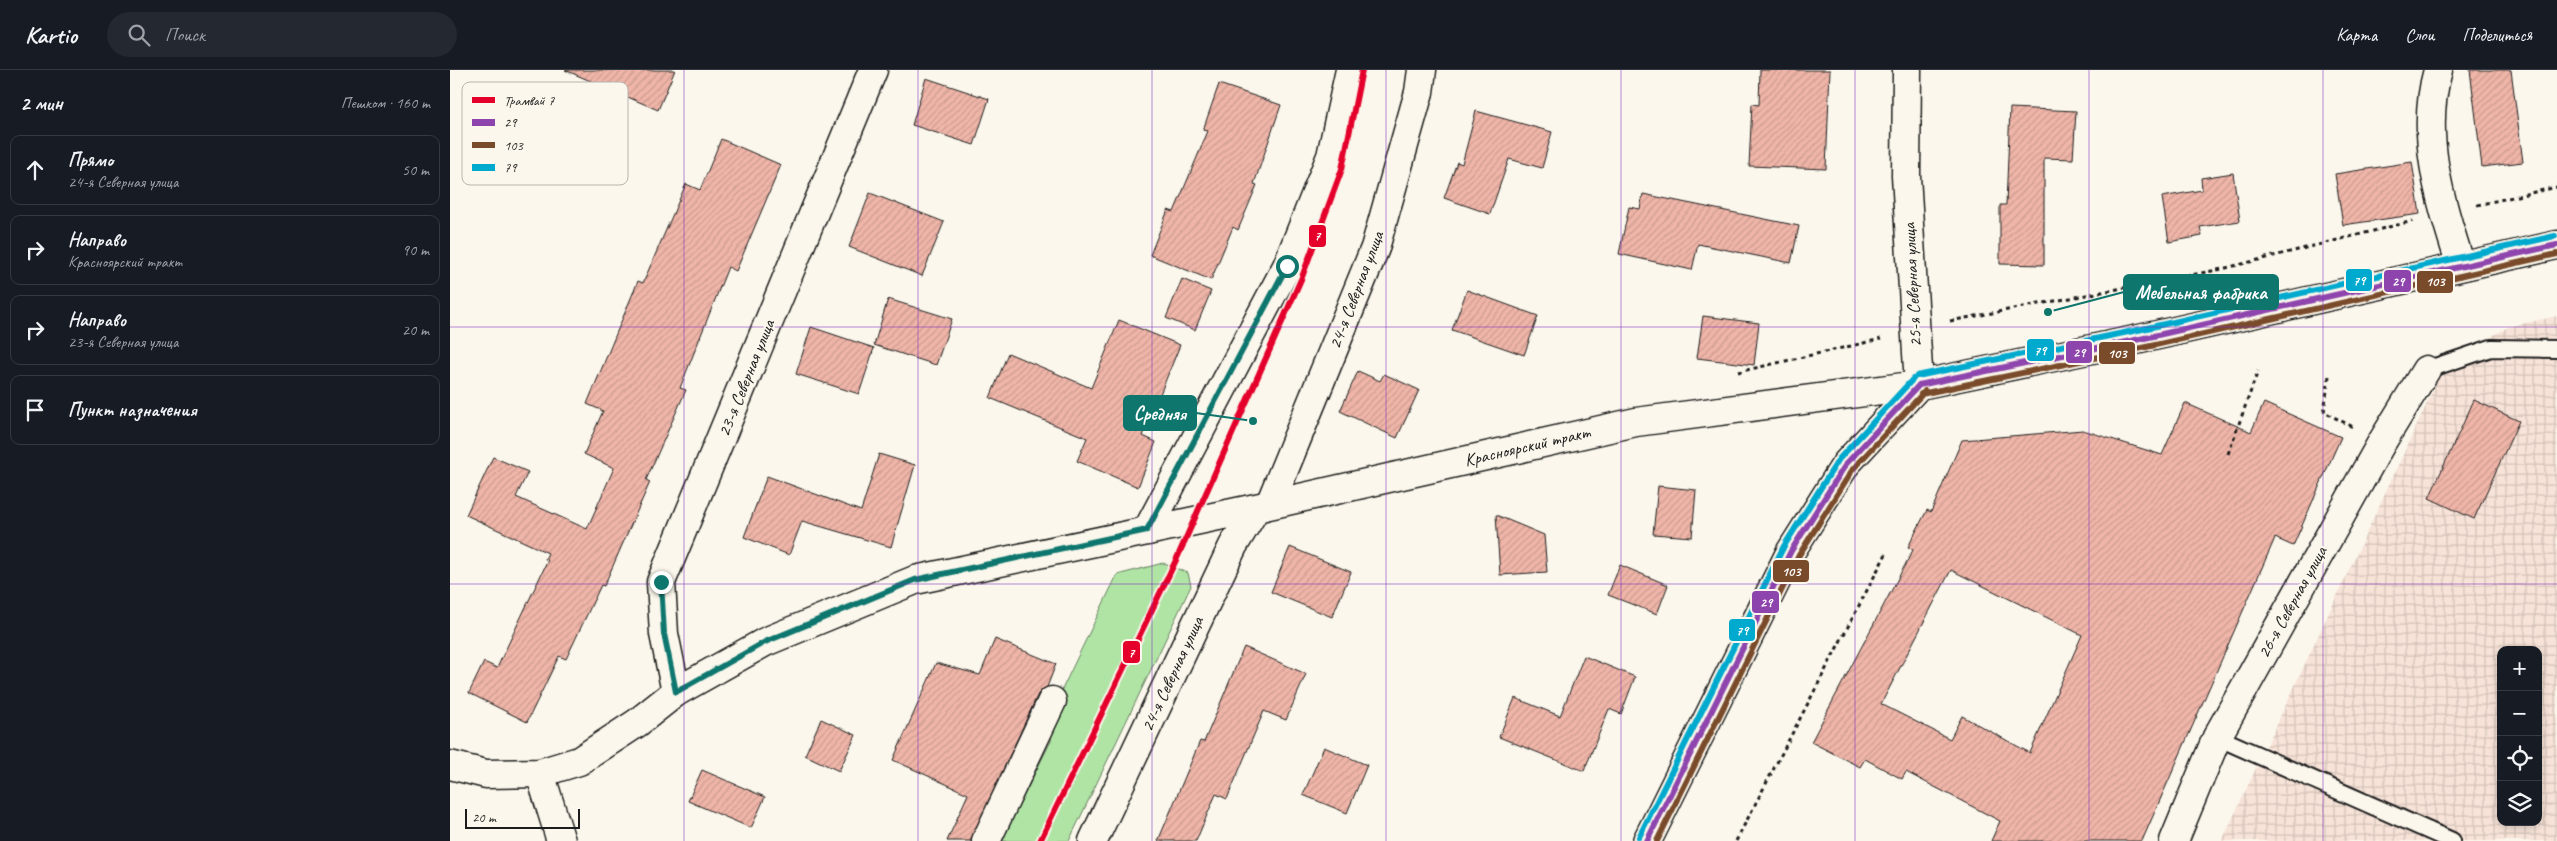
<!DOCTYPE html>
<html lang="ru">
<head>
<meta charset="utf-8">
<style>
  :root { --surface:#171b24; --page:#242831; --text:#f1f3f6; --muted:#9ea1a6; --line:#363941 }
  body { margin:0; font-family:Caveat,sans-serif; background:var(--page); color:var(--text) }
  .controls { position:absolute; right:15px; bottom:15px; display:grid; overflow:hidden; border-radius:10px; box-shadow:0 2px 8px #0003 }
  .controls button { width:45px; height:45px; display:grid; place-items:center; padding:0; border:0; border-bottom:1px solid var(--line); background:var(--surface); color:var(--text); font:25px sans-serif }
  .scale { position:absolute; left:15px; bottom:12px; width:115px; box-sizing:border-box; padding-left:5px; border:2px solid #1c1c1c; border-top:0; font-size:14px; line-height:18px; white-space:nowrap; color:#1c1c1c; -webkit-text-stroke:4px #fbf7ec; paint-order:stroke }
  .stop { position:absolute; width:15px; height:15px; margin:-11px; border:4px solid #0f766e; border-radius:50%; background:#fff }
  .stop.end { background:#0f766e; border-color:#fff; box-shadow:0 1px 5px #0008 }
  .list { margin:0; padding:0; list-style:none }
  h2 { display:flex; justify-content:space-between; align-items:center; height:65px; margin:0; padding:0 20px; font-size:21px }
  h2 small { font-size:16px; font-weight:400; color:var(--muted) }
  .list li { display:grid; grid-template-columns:32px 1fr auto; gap:15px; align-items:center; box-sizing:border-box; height:70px; margin:0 10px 10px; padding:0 10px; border:1px solid var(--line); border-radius:10px }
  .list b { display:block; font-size:19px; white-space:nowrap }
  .list p { margin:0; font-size:16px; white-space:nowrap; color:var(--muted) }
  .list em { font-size:16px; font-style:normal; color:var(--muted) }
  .icon { flex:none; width:28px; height:28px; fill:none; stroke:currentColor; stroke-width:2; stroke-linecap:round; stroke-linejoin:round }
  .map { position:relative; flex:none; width:2107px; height:771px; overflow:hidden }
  header { display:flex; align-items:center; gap:30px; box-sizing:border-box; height:70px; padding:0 25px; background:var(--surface); border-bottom:1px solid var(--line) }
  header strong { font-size:24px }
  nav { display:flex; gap:28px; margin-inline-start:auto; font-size:18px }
  .search { width:350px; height:45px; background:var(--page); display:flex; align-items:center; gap:12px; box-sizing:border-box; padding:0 18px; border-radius:28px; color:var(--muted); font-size:19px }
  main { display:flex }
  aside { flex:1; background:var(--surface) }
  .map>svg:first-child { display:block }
  .industrial { fill:url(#industrial-grid); fill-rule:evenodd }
  .green { fill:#b0e4a5; stroke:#668060 }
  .building { fill:url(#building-hatch); stroke:#1c1c1c; fill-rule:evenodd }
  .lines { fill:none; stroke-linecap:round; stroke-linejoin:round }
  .service-casing { stroke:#1c1c1c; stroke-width:20 }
  .minor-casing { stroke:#1c1c1c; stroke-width:31 }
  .secondary-casing { stroke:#1c1c1c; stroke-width:31 }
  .path { stroke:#1c1c1c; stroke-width:3; stroke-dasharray:4 4; stroke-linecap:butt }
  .service { stroke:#fbf7ec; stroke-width:16 }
  .minor { stroke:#fbf7ec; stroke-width:28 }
  .secondary { stroke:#fbf7ec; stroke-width:28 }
  .bus-1-casing { stroke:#fbf7ec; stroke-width:10 }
  .bus-2-casing { stroke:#fbf7ec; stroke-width:10 }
  .bus-3-casing { stroke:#fbf7ec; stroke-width:10 }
  .bus-1 { stroke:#8e44ad; stroke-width:6 }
  .bus-2 { stroke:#7a4b2a; stroke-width:6 }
  .bus-3 { stroke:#00a9ce; stroke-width:6 }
  .tram-1-casing { stroke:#fbf7ec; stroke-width:10 }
  .tram-1 { stroke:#e4002b; stroke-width:6 }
  .route { stroke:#0f766e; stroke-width:6 }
  .grid { fill:none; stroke:#7b2cbf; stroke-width:1; stroke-opacity:0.55 }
  .labels { text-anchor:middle; stroke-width:4.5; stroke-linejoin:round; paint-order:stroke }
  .street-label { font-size:18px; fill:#1c1c1c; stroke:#fbf7ec }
  .key { fill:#fbf7ec; stroke:#b8b5ae; stroke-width:1 }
  .key-label { font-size:14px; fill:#1c1c1c }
  .leader { fill:none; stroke:#0f766e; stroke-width:2 }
  .callout-dot { fill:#0f766e; stroke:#fbf7ec; stroke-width:2 }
  .callout { fill:#0f766e; stroke:#0f766e; stroke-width:2 }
  .callout-label { font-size:19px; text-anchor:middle; font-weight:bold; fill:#fff }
  .line-badge { stroke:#fbf7ec; stroke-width:2 }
  .badge-label { font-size:14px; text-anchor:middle; font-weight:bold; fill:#fff }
</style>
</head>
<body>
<header>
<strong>Kartio</strong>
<div class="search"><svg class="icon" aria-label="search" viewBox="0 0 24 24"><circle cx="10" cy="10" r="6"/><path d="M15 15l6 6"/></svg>Поиск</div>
<nav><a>Карта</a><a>Слои</a><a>Поделиться</a></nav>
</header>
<main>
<aside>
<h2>2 мин<small>Пешком · 160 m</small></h2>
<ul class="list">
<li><svg class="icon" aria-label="ahead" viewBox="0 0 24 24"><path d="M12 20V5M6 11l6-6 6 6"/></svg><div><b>Прямо</b><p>24-я Северная улица</p></div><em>50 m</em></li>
<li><svg class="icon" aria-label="right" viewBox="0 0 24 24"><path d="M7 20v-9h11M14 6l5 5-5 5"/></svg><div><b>Направо</b><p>Красноярский тракт</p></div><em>90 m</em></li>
<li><svg class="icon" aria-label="right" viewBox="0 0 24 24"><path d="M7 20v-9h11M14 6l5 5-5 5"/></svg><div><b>Направо</b><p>23-я Северная улица</p></div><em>20 m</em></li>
<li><svg class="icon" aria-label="arrive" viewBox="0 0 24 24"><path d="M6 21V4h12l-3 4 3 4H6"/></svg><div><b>Пункт назначения</b></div></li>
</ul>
</aside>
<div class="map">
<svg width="2107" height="771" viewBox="0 0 2107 771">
  <defs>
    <pattern id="industrial-grid" width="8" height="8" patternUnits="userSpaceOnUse" patternTransform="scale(1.25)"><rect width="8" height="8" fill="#f7e3d8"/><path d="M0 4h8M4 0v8" fill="none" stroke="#d3c2b9"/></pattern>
    <pattern id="building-hatch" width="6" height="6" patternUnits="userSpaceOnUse" patternTransform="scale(1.25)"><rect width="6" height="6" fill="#efb5a8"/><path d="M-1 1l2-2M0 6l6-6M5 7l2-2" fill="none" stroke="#cc9b90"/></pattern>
  </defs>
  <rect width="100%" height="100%" fill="#fbf7ec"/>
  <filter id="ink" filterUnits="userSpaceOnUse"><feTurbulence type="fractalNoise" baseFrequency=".02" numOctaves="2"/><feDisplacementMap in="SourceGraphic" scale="10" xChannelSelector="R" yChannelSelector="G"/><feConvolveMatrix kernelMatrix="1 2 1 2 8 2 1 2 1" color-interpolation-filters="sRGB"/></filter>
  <g filter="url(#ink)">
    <!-- industrial -->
    <path class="industrial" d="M 2107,246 L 2107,771 L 1772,771 L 1996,293 L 2058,257 ZM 2051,580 L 2088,580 L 2088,752 L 2051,752 Z"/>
    <!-- green -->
    <path class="green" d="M 713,493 L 738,503 L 741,516 L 619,771 L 551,771 L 601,671 L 606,632 L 667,505 Z"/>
    <!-- building -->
    <path class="building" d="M 115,0 L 225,0 L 208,40 Z
      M 1310,0 L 1380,0 L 1376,99 L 1299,96 L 1302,34 L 1309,35 Z
      M 2020,0 L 2061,0 L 2073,92 L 2032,97 Z
      M 476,8 L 539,29 L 524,75 L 462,55 Z
      M 769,14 L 831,35 L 804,114 L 807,115 L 788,160 L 783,157 L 761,210 L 700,185 L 718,140 L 724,142 L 758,61 L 753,60 Z
      M 1560,38 L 1626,41 L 1623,89 L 1594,88 L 1594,195 L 1550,194 L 1550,135 L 1556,135 Z
      M 1026,41 L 1102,62 L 1092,98 L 1059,89 L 1040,144 L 994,128 L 1007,92 L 1012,94 Z
      M 271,69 L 331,95 L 286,201 L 278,197 L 230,318 L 236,320 L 196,410 L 200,412 L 154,516 L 151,515 L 116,589 L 109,586 L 77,652 L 19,623 L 34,592 L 47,598 L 98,490 L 95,489 L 98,483 L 16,445 L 43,387 L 78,402 L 66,427 L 137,459 L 164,398 L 134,384 L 153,341 L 137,334 L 188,211 L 193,213 L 236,114 L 250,120 Z
      M 1962,92 L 1970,144 L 1893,155 L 1885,104 Z
      M 1783,103 L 1790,151 L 1750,157 L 1752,166 L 1719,172 L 1712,127 L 1752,120 L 1751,108 Z
      M 420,123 L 494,152 L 472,206 L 399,177 Z
      M 1193,124 L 1349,156 L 1341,193 L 1248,174 L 1242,200 L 1169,184 L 1179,137 L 1190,139 Z
      M 732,209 L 761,221 L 745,260 L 716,248 Z
      M 1017,220 L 1088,246 L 1074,285 L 1002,260 Z
      M 438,229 L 502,249 L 486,295 L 424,275 Z
      M 1253,246 L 1309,253 L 1304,295 L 1247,288 Z
      M 669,250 L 730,275 L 693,366 L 706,372 L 688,417 L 627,391 L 637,368 L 540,328 L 558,283 L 641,318 Z
      M 361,257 L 424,278 L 409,324 L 346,304 Z
      M 908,301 L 930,311 L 934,304 L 969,320 L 947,368 L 890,341 Z
      M 2024,330 L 2069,351 L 2024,449 L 1979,428 Z
      M 1735,333 L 1801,362 L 1814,333 L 1891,367 L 1843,476 L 1825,468 L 1692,771 L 1541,771 L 1550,751 L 1456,702 L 1452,709 L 1415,689 L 1410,697 L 1361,672 L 1463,480 L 1458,477 L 1477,440 L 1481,442 L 1512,370 L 1633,360 L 1712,385 ZM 1501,500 L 1632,565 L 1580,683 L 1512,646 L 1500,669 L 1431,634 Z
      M 429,384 L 465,395 L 441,477 L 352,451 L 339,485 L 294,467 L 317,406 L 411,441 Z
      M 1208,416 L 1246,420 L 1242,467 L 1203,464 Z
      M 1046,445 L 1094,465 L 1097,502 L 1050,505 Z
      M 840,477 L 901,502 L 882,547 L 821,522 Z
      M 1170,495 L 1218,515 L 1207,544 L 1158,525 Z
      M 545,569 L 606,594 L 597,617 L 588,624 L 521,771 L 497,771 L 518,724 L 443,690 L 486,593 L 530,605 Z
      M 794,577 L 856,604 L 836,650 L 814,641 L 777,729 L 766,724 L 746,771 L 708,771 L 750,671 L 754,672 Z
      M 1134,586 L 1185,607 L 1171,644 L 1159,639 L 1134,701 L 1049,667 L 1065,628 L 1110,646 Z
      M 371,649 L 406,665 L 389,701 L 355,685 Z
      M 874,677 L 917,695 L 897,743 L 853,725 Z
      M 252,700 L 315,727 L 301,758 L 238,731 Z"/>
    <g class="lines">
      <defs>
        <path id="service" d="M 1976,300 L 2041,278 L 2107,279
          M 1767,667 L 2002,771"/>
        <path id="minor" d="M 1457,0 L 1456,106 L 1469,315
          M 1988,0 C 1969,67 1991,132 2011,196
          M 820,434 L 925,178 L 969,22 L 972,0
          M 697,461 L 837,196 L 881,86 L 900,0
          M 226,622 L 214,564 L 211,512 L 423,0
          M 90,703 L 111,771
          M 536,771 L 602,631
          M 1724,771 L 1767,667 L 1932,372 L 1976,300"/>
        <path id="secondary" d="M 0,695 L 36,704 L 90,703 L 129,691 L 187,653 L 226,622 L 315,572 L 465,510 L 806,438 L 1186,352 L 1469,315 L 1690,269 L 2107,175
          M 643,771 L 783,476 L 806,438
          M 1197,771 L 1341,481 L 1396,394 L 1469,315"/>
      </defs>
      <!-- service casing -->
      <use href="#service" class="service-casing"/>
      <!-- minor casing -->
      <use href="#minor" class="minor-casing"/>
      <!-- secondary casing -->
      <use href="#secondary" class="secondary-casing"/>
      <!-- path -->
      <path class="path" d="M 2027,135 L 2107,117
        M 1500,251 L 1772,199 L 1963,151
        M 1288,302 L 1431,269
        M 1879,306 L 1874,342 L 1903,357
        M 1778,384 L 1808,301
        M 1286,771 L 1437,482"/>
      <!-- service -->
      <use href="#service" class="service"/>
      <!-- minor -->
      <use href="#minor" class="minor"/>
      <!-- secondary -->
      <use href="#secondary" class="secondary"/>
      <defs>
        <path id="bus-1" d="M 1469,315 L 1690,269 L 2107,175
          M 1197,771 L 1341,481 L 1396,394 L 1469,315"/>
        <path id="bus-2" d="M 1471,324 L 1692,278 L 2107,184
          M 1207,771 L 1349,485 L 1403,399 L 1475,321"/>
        <path id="bus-3" d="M 1467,306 L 1688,260 L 2105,166
          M 1189,767 L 1334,476 L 1389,389 L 1463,309"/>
      </defs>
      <!-- bus-1 casing -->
      <use href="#bus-1" class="bus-1-casing"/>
      <!-- bus-2 casing -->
      <use href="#bus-2" class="bus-2-casing"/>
      <!-- bus-3 casing -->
      <use href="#bus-3" class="bus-3-casing"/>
      <!-- bus-1 -->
      <use href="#bus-1" class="bus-1"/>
      <!-- bus-2 -->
      <use href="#bus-2" class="bus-2"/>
      <!-- bus-3 -->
      <use href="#bus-3" class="bus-3"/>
      <defs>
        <path id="tram-1" d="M 590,771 L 728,486 L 852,207 L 892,99 L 912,0"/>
      </defs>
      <!-- tram-1 casing -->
      <use href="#tram-1" class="tram-1-casing"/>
      <!-- tram-1 -->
      <use href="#tram-1" class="tram-1"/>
    </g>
  </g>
  <g class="lines" filter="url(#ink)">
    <!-- route -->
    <path class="route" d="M 211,512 L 214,564 L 226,622 L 315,572 L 465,510 L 697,460 L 837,196"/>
  </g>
  <!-- grid -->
  <path class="grid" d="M 234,0 L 234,771M 468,0 L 468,771M 702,0 L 702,771M 936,0 L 936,771M 1171,0 L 1171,771M 1405,0 L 1405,771M 1639,0 L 1639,771M 1873,0 L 1873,771M 0,257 L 2107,257M 0,514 L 2107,514"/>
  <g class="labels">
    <!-- street labels -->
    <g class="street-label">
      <text transform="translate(1462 215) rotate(-93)" y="6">25-я Северная улица</text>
      <text transform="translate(906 220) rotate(-69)" y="6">24-я Северная улица</text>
      <text transform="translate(296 308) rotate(-68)" y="6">23-я Северная улица</text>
      <text transform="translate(1077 376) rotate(-13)" y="6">Красноярский тракт</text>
      <text transform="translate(1842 532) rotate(-61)" y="6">26-я Северная улица</text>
      <text transform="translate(722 604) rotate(-65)" y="6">24-я Северная улица</text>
    </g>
  </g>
  <!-- legend -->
  <rect x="12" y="12" width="166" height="103" rx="8" class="key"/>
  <rect x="22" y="27" width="23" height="6" fill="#e4002b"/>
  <rect x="22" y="49" width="23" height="7" fill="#8e44ad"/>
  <rect x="22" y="72" width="23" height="6" fill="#7a4b2a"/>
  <rect x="22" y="94" width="23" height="7" fill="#00a9ce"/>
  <g class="key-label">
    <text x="54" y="35">Трамвай 7</text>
    <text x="54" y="57">29</text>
    <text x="54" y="80">103</text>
    <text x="54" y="102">79</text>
  </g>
  <!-- callouts -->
  <path class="leader" d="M1598 242L1674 222M803 351L746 343"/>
  <g class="callout-dot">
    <circle cx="1598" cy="242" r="5"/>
    <circle cx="803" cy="351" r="5"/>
  </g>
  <g class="callout">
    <rect x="1674" y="205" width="154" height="34" rx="5"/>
    <rect x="674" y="326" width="72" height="34" rx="5"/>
  </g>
  <g class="callout-label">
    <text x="1751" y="229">Мебельная фабрика</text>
    <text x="710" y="350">Средняя</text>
  </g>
  <g class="line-badge">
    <rect x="858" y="154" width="19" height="24" rx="5" fill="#e4002b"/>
    <rect x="1895" y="198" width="28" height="24" rx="5" fill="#00a9ce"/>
    <rect x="1933" y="199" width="29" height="24" rx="5" fill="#8e44ad"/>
    <rect x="1966" y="200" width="38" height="24" rx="5" fill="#7a4b2a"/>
    <rect x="1576" y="268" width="29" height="24" rx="5" fill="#00a9ce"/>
    <rect x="1615" y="270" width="28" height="24" rx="5" fill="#8e44ad"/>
    <rect x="1648" y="271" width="38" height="24" rx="5" fill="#7a4b2a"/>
    <rect x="1322" y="489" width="38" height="24" rx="5" fill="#7a4b2a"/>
    <rect x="1301" y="520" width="29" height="24" rx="5" fill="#8e44ad"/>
    <rect x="1278" y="548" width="28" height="24" rx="5" fill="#00a9ce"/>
    <rect x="672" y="570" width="19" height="24" rx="5" fill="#e4002b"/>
  </g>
  <g class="badge-label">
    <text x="867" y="170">7</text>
    <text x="1909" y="215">79</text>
    <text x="1948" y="216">29</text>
    <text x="1985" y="216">103</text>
    <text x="1590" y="285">79</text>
    <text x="1629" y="287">29</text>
    <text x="1667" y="288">103</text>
    <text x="1341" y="506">103</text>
    <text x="1316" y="537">29</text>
    <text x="1292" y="565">79</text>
    <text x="681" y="587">7</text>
  </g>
</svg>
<div class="controls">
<button>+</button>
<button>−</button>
<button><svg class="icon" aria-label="locate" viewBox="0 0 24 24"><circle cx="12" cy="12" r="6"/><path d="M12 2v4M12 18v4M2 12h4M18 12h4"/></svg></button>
<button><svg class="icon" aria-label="layers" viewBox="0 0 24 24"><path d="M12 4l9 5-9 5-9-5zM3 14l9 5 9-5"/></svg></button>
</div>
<div class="scale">20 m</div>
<div class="stop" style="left:837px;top:196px"></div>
<div class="stop end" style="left:211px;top:512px"></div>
</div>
</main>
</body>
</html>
